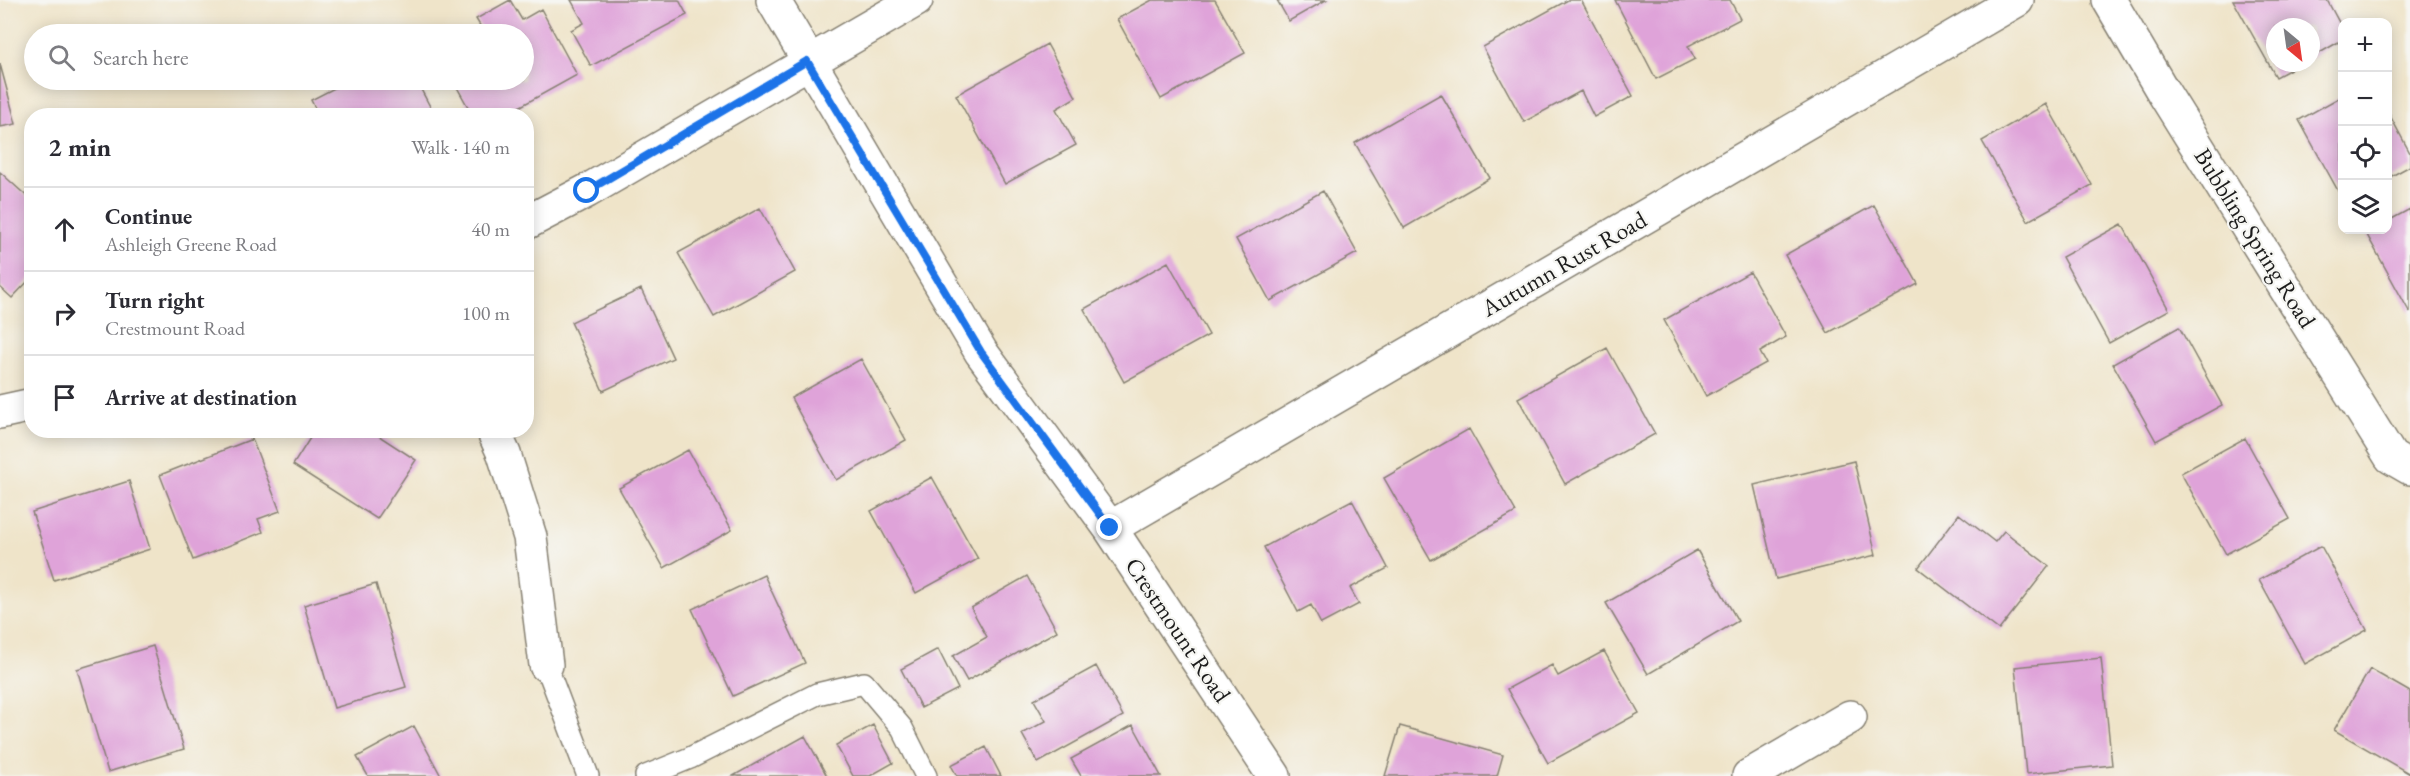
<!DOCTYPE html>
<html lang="en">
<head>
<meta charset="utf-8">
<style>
  :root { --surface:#fff; --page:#f7f7f7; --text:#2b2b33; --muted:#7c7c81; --line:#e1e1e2 }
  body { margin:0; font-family:"EB Garamond",serif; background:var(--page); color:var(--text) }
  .controls { position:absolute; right:18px; top:18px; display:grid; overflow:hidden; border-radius:12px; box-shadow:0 3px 15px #0003 }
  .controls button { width:54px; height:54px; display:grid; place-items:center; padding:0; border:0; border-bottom:2px solid var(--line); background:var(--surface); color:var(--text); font:30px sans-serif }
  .compass { position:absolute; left:2266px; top:18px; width:54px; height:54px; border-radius:50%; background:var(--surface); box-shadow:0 3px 15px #0003; rotate:151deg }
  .stop { position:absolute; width:18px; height:18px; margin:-14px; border:4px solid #1a73e8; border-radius:50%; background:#fff }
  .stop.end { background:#1a73e8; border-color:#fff; box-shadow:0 2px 6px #0008 }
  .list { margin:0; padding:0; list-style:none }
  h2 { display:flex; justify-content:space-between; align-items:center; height:78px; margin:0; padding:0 24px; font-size:26px }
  h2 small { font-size:20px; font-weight:400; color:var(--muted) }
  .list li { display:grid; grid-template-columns:39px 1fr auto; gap:18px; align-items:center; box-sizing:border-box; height:84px; padding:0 24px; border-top:2px solid var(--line) }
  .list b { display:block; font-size:22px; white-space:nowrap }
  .list p { margin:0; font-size:20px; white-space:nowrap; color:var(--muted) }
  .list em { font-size:20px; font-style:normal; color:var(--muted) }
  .icon { flex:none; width:33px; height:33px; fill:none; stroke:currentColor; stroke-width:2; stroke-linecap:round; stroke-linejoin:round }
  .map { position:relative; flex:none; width:2410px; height:776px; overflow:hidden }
  .search { position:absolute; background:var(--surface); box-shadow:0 3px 15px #0003; left:24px; top:24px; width:510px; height:66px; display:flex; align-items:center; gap:15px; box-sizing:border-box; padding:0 21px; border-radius:33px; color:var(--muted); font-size:22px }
  .panel { position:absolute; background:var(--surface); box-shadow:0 3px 15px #0003; left:24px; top:108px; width:510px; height:330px; border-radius:24px }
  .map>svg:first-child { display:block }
  .building { fill:#dfa3d9 }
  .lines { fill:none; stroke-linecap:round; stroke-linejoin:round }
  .lane-casing { stroke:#868072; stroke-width:24 }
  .street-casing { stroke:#868072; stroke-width:36 }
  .lane { stroke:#fff; stroke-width:21 }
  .street { stroke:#fff; stroke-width:33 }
  .route { stroke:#1a73e8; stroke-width:8 }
  .labels { text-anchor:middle; stroke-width:4.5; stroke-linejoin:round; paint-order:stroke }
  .street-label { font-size:24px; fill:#1c1c1c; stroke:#f6f6f2 }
</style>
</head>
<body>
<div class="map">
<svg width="2410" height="776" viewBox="0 0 2410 776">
  <rect width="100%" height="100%" fill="#f6f6f2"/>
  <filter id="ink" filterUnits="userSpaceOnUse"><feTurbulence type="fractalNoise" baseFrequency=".0167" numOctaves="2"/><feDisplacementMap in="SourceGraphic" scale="12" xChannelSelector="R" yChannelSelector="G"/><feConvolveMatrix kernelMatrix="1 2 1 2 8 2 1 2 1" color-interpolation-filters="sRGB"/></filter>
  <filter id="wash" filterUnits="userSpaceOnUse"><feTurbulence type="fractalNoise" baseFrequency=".008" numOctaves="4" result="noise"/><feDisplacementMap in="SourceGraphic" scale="24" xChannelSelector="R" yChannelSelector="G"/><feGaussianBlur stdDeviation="1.35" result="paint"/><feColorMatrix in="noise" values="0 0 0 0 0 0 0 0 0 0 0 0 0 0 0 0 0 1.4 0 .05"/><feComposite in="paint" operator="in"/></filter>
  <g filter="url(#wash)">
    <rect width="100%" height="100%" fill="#efe4c9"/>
    <g id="blocks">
      <!-- building -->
      <path class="building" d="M 510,0 L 522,20 L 541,9 L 577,75 L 503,116 L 473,116 L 453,80 L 524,80 L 524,34 L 485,34 L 476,19 Z
        M 571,0 L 679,0 L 687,15 L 591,66 L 571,30 L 584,23 Z
        M 1152,0 L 1215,0 L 1245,53 L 1161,99 L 1117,19 Z
        M 1277,0 L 1326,0 L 1289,21 Z
        M 1568,0 L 1581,0 L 1633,96 L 1594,117 L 1581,91 L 1524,122 L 1483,47 Z
        M 1615,0 L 1730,0 L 1740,19 L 1688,46 L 1695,59 L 1656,79 Z
        M 2233,0 L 2327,0 L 2342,28 L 2342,40 L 2311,58 L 2311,27 L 2275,27 L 2275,63 L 2302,63 L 2276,77 Z
        M 1047,44 L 1076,97 L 1056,109 L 1076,145 L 1005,184 L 956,95 Z
        M 0,64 L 16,124 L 0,127 Z
        M 350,80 L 416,80 L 435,116 L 319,116 L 311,100 Z
        M 1441,94 L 1490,178 L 1404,228 L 1355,143 Z
        M 2342,96 L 2342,198 L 2299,120 Z
        M 2046,104 L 2092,185 L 2028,221 L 1982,141 Z
        M 2388,112 L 2410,153 L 2410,166 L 2388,178 Z
        M 0,172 L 32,201 L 32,277 L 12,298 L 0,287 Z
        M 1323,191 L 1357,253 L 1270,301 L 1236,239 Z
        M 1874,205 L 1918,284 L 1828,333 L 1785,255 Z
        M 760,208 L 795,272 L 714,317 L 678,253 Z
        M 2410,209 L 2410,313 L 2366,233 L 2372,230 L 2388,230 L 2388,221 Z
        M 2122,224 L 2169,310 L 2109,343 L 2062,257 Z
        M 1168,262 L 1209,335 L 1124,382 L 1084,309 Z
        M 1750,272 L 1786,337 L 1760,352 L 1766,363 L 1706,396 L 1664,320 Z
        M 641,289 L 673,358 L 603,391 L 571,322 Z
        M 2179,327 L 2222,405 L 2156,441 L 2113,364 Z
        M 1607,348 L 1655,434 L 1565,484 L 1518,398 Z
        M 861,359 L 906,440 L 836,480 L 791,398 Z
        M 1469,429 L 1516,512 L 1431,560 L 1384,478 Z
        M 315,430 L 370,430 L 416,460 L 377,519 L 293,465 Z
        M 2245,438 L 2290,519 L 2226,554 L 2181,473 Z
        M 252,439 L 280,511 L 258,519 L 263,532 L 193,560 L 160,475 Z
        M 688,450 L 732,530 L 664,568 L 619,488 Z
        M 1854,461 L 1876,555 L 1776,579 L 1754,485 Z
        M 932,477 L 978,559 L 916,593 L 871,511 Z
        M 129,481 L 150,549 L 54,580 L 32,512 Z
        M 1352,500 L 1388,568 L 1350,588 L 1359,604 L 1321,624 L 1311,605 L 1298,612 L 1264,547 Z
        M 1959,514 L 1995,542 L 2004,531 L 2049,566 L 1999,630 L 1918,568 Z
        M 2321,546 L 2367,630 L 2305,664 L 2259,580 Z
        M 1697,550 L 1738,621 L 1648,674 L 1606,603 Z
        M 764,575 L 805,663 L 733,696 L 692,609 Z
        M 1027,576 L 1057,631 L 967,681 L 953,656 L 987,637 L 971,608 Z
        M 376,584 L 406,687 L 334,708 L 304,605 Z
        M 153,646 L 184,749 L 108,772 L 77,669 Z
        M 938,649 L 958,689 L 921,708 L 901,669 Z
        M 1604,651 L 1639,713 L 1548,763 L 1507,689 L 1552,665 L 1558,676 Z
        M 2101,658 L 2112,765 L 2026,774 L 2015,667 Z
        M 1096,666 L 1123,716 L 1038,763 L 1022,734 L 1046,721 L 1034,700 Z
        M 2370,669 L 2410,692 L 2410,774 L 2334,730 Z
        M 873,725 L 893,763 L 870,776 L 853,776 L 836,745 Z
        M 1133,725 L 1161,776 L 1081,776 L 1071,759 Z
        M 414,726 L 441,776 L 368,776 L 357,757 Z
        M 1400,726 L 1503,755 L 1497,776 L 1385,776 Z
        M 805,736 L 827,776 L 733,776 Z
        M 986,747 L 1001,776 L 957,776 L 951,765 Z"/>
    </g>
  </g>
  <g filter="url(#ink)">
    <use href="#blocks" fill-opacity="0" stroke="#868072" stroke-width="1.5"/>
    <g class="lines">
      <defs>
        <path id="lane" d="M 546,665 L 588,776
          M 646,776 L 690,758 L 817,694 L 864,683 L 902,728 L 926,776"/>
        <path id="street" d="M 773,0 L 981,352 L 1110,528 L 1274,776
          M 2109,0 L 2162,90 L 2391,457 L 2410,468
          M 526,223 L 587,191 L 916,0
          M 0,412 L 32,405
          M 493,430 L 504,454 L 530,537 L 546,665
          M 1110,528 L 2017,0
          M 1749,776 L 1850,717"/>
      </defs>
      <!-- lane casing -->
      <use href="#lane" class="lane-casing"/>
      <!-- street casing -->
      <use href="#street" class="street-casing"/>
      <!-- lane -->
      <use href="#lane" class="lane"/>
      <!-- street -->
      <use href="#street" class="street"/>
    </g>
  </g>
  <g class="lines" filter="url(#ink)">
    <!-- route -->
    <path class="route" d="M 587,191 L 807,61 L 981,352 L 1110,528"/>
  </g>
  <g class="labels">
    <!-- street labels -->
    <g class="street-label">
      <text transform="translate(2255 238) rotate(58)" y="8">Bubbling Spring Road</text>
      <text transform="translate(1564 264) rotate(-30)" y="8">Autumn Rust Road</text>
      <text transform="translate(1178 630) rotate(56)" y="8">Crestmount Road</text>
    </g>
  </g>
</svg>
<div class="controls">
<button>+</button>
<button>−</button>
<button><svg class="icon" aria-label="locate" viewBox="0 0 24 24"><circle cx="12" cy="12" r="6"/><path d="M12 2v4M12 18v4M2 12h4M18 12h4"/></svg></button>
<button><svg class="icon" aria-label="layers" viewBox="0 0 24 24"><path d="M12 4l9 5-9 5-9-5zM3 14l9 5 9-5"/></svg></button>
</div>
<svg class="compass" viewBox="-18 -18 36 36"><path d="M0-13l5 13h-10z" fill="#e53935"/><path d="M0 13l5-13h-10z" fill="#7c7c81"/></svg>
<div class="stop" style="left:587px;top:191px"></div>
<div class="stop end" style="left:1110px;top:528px"></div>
<div class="search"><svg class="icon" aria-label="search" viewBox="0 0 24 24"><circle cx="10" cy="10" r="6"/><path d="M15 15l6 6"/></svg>Search here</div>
<section class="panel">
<h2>2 min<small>Walk · 140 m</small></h2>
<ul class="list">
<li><svg class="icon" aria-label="ahead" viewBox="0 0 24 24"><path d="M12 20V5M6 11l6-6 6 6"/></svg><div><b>Continue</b><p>Ashleigh Greene Road</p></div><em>40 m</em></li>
<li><svg class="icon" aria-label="right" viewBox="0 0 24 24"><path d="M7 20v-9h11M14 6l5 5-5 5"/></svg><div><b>Turn right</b><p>Crestmount Road</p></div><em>100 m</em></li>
<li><svg class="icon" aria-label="arrive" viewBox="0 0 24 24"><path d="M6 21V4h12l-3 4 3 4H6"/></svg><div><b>Arrive at destination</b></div></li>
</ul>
</section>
</div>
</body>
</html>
